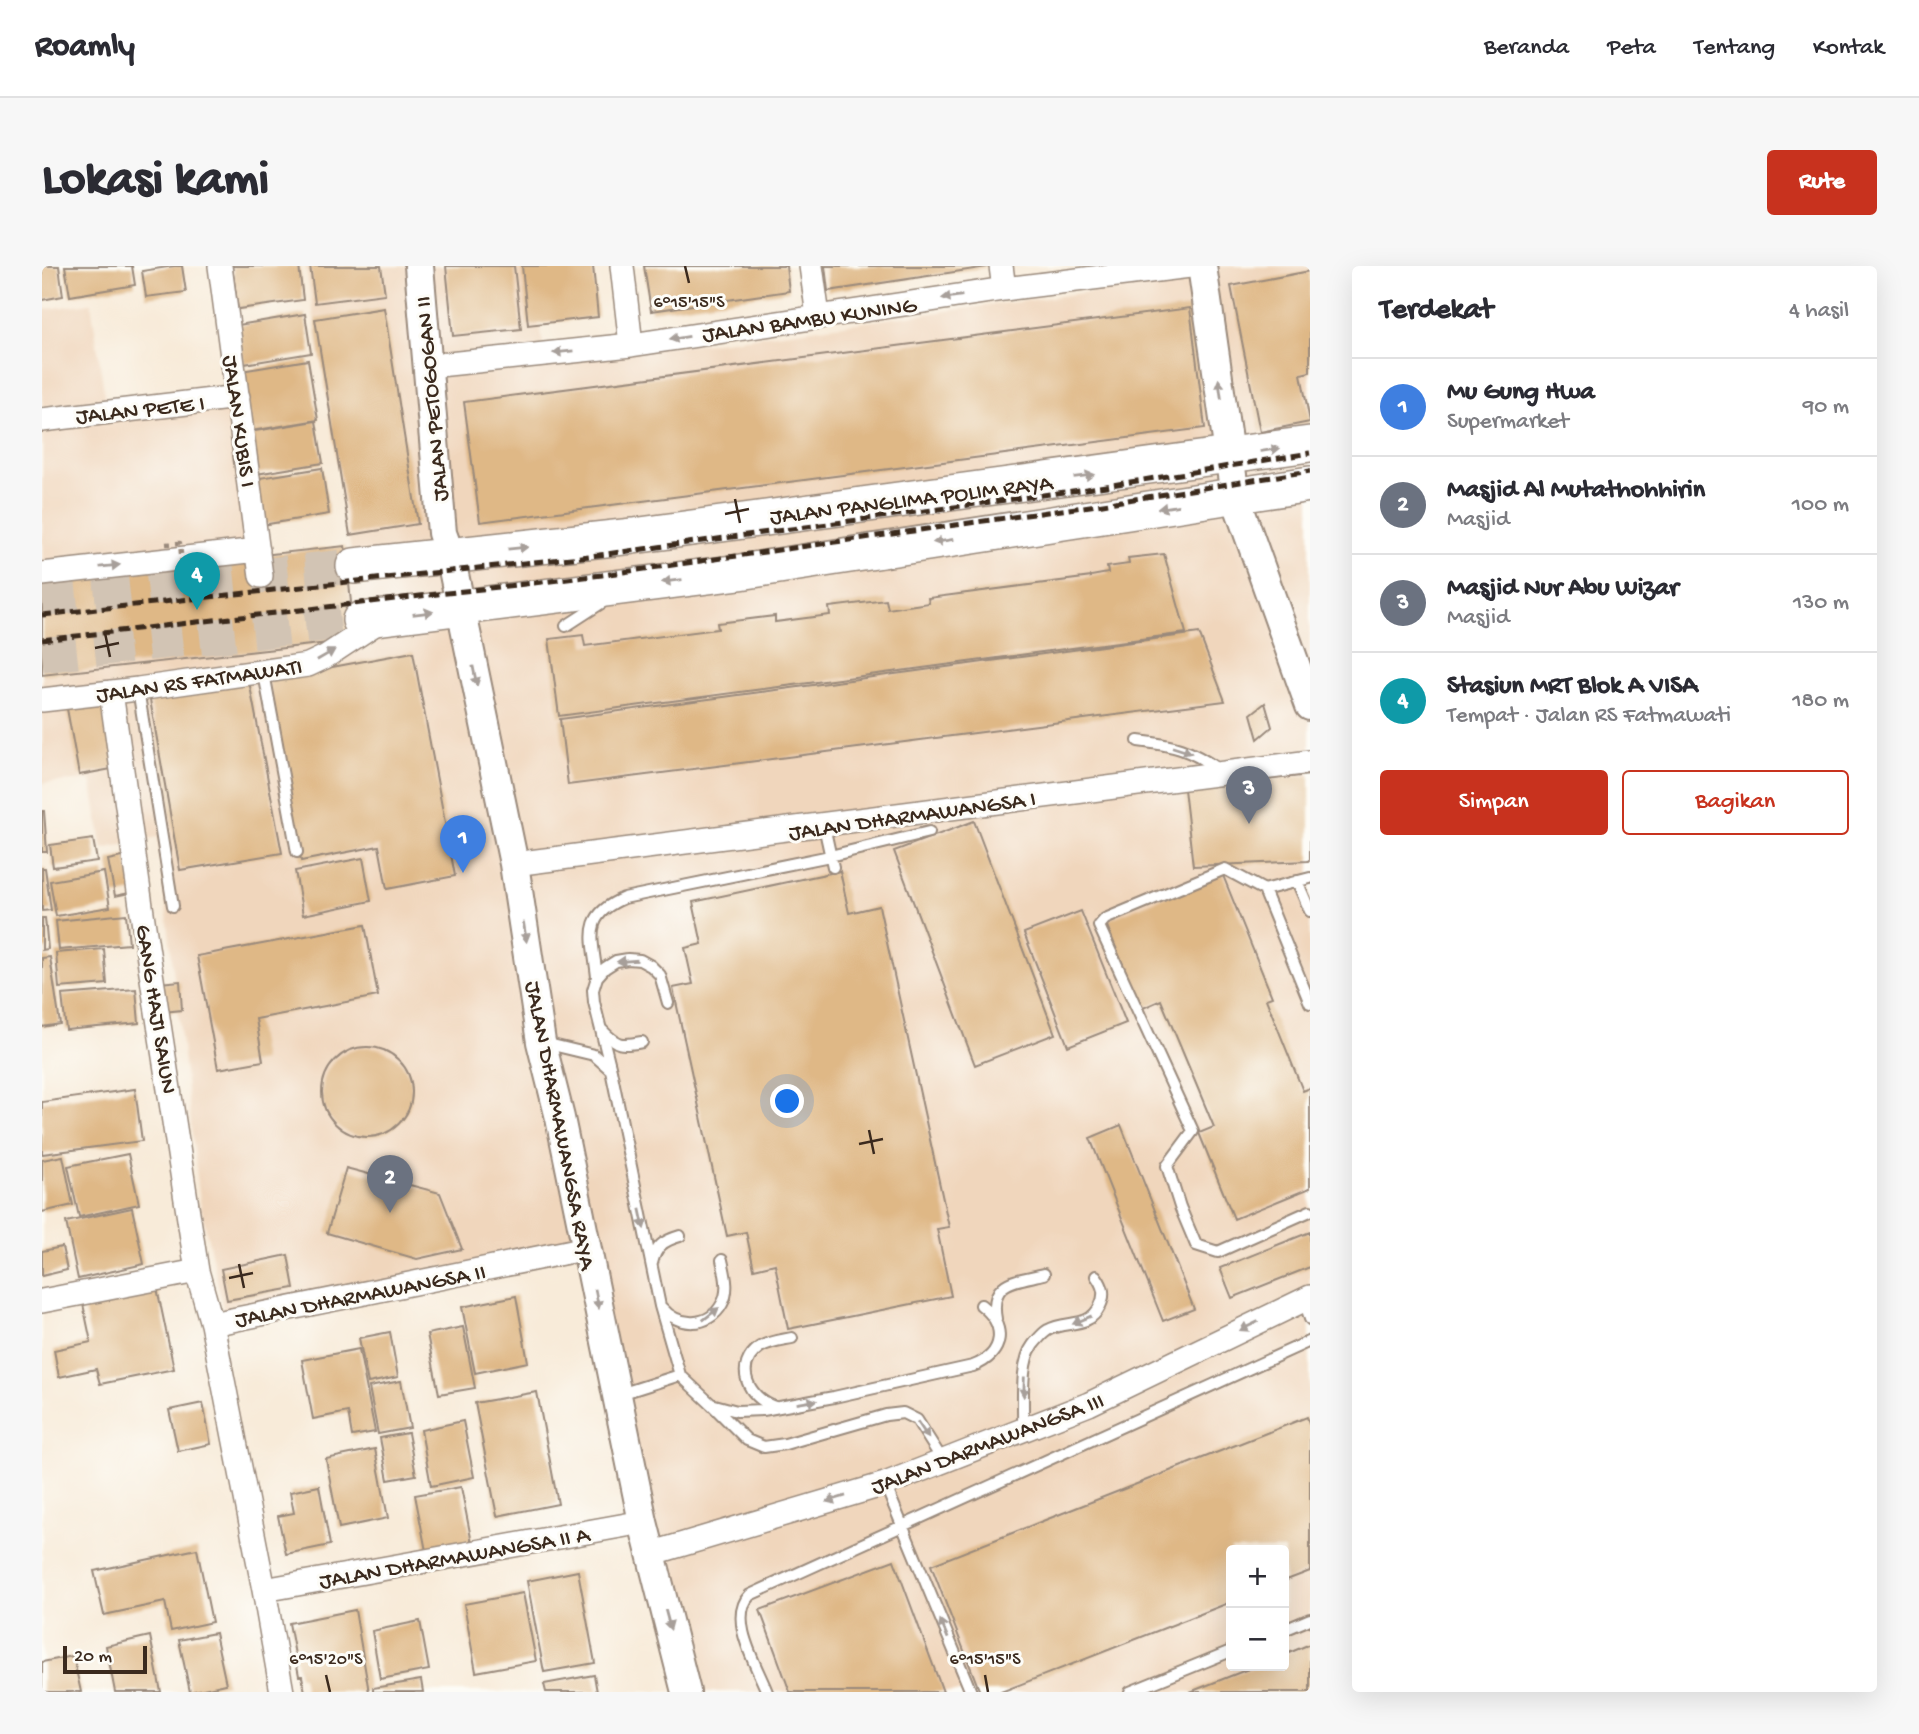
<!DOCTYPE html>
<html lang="id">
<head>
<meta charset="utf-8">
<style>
  :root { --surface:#fff; --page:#f7f7f7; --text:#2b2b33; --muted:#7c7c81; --line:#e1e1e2; --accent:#c8321e }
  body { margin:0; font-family:"Gochi Hand",sans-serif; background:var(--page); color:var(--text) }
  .controls { position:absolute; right:21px; bottom:21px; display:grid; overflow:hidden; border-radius:7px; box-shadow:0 7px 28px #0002 }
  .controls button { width:63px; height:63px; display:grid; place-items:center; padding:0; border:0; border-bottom:2px solid var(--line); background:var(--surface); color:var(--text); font:35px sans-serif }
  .scale { position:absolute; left:21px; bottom:18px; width:84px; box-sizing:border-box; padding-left:7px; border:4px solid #3b2a1e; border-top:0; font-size:19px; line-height:24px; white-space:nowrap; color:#3b2a1e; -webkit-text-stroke:5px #fdfcf7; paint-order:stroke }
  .you { position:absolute; left:746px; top:836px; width:24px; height:24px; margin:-18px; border:5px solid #fff; border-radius:50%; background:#1a73e8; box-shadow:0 0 0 10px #1a73e833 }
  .badge { display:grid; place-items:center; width:46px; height:46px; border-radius:50%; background:var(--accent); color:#fff; font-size:23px; font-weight:700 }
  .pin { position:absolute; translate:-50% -58px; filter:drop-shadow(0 2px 4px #0008) }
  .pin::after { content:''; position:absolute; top:37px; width:24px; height:21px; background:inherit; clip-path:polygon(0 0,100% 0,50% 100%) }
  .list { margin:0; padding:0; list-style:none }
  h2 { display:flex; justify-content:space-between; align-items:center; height:91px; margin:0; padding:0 28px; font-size:30px }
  h2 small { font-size:23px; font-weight:400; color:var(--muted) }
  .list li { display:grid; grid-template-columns:46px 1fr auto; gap:21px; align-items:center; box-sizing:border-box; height:98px; padding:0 28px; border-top:2px solid var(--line) }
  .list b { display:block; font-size:26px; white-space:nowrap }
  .list p { margin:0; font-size:23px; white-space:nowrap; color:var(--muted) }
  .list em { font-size:23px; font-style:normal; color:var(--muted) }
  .actions { display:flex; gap:14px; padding:21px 28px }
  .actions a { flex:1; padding:16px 0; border:2px solid var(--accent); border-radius:7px; text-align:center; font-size:24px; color:var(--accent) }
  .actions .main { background:var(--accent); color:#fff }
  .map { position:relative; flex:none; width:1268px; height:1426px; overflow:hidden; border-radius:7px }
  header { display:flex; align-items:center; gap:42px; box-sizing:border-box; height:98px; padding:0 35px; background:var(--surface); border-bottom:2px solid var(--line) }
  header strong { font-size:33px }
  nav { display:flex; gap:38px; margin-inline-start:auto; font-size:24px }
  .intro { display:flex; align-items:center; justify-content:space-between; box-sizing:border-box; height:168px; padding:0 42px }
  h1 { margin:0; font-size:49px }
  .button { padding:18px 32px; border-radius:7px; background:var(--accent); color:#fff; font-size:24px; font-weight:700 }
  main { display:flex; gap:42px; padding:0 42px }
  aside { flex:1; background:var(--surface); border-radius:7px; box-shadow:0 7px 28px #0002 }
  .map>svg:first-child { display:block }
  .built { fill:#f0d6bc; fill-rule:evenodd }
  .building { fill:#dfb886 }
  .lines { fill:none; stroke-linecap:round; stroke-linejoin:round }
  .primary-tunnel { stroke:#d2c4b4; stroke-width:35; stroke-dasharray:35 18; stroke-linecap:butt }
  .service-casing { stroke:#9a8a7c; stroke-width:14 }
  .minor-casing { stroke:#9a8a7c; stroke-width:26 }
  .tertiary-casing { stroke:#9a8a7c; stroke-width:32 }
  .primary-casing { stroke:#9a8a7c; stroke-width:38 }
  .service { stroke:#fff; stroke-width:10 }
  .minor { stroke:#fff; stroke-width:23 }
  .tertiary { stroke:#fff; stroke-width:28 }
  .primary { stroke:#fff; stroke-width:35 }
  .rail { stroke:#3b2a1e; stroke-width:5; stroke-dasharray:10 5; stroke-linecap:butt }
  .path-bridge { stroke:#9a8a7c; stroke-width:4.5; stroke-dasharray:5 5; stroke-linecap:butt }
  .oneway { fill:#a79f9a }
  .ticks { fill:none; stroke:#3b2a1e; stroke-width:2.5 }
  .labels { text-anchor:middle; stroke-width:6; stroke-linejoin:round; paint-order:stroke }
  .street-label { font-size:23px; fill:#3b2a1e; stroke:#fdfcf7 }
  .ticks-label { font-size:18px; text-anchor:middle; fill:#3b2a1e; stroke:#fdfcf7; stroke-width:6; stroke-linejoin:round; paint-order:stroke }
</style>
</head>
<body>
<header>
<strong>Roamly</strong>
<nav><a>Beranda</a><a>Peta</a><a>Tentang</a><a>Kontak</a></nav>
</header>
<div class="intro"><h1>Lokasi kami</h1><a class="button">Rute</a></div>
<main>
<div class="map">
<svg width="1268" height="1426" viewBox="0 0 1268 1426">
  <rect width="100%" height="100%" fill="#fdfcf7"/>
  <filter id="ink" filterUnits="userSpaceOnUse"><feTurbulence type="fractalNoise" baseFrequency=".0143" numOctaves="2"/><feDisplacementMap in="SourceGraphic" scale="14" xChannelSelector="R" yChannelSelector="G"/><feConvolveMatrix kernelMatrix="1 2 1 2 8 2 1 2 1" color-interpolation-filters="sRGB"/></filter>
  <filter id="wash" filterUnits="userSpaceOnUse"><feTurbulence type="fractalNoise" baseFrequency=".00686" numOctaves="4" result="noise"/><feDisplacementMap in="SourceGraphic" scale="28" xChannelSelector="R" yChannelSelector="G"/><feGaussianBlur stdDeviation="1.57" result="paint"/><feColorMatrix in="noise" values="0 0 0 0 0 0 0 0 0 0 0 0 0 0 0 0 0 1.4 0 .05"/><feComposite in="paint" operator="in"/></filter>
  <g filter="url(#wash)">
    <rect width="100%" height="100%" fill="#f8ebd9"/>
    <!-- built -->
    <path class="built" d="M 264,0 L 490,0 L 496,54 L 504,91 L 666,77 L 1160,11 L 1160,0 L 1268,0 L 1268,1426 L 641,1426 L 537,983 L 184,1056 L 158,936 L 116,571 L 61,583 L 49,514 L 0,517 L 0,161 L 178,138 L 190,148 L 220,292 L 309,287 ZM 1189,1284 L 1242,1284 L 1242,1400 L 1189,1400 Z
      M 49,37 L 63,132 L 0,141 L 0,44 Z"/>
    <g id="blocks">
      <!-- building -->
      <path class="building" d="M 0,0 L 17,0 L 21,30 L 0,34 Z
        M 23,0 L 90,0 L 93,19 L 28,30 Z
        M 132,0 L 140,0 L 144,26 L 104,31 L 100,5 Z
        M 190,0 L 257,0 L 261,34 L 196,43 Z
        M 268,0 L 339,0 L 343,28 L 273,37 Z
        M 404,0 L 472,0 L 479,63 L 411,70 Z
        M 480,0 L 551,0 L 556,51 L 486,59 Z
        M 602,0 L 744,0 L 747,25 L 609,45 Z
        M 783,0 L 946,0 L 946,1 L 786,25 Z
        M 1268,5 L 1268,106 L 1259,108 L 1268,156 L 1218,166 L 1189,20 Z
        M 342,42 L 376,258 L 308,269 L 273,53 Z
        M 1148,42 L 1163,162 L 438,256 L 422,136 Z
        M 263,48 L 269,87 L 202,98 L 196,59 Z
        M 266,94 L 276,154 L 209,165 L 199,105 Z
        M 274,155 L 281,197 L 214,208 L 207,166 Z
        M 280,202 L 287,248 L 220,259 L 212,213 Z
        M 303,280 L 313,374 L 0,409 L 0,313 Z
        M 1122,288 L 1144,367 L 517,450 L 507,373 L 541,369 L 543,380 L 676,363 L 675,357 L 733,350 L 733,356 L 788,349 L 787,341 L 844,334 L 846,343 L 887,337 L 886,332 L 1049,311 L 1049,310 L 1066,307 L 1065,301 L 1087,298 L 1086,292 Z
        M 1157,367 L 1183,435 L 526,519 L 518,453 Z
        M 371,386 L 413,610 L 345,623 L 337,580 L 259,595 L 226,413 Z
        M 207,415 L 240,587 L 138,604 L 107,428 Z
        M 62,430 L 75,502 L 37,509 L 24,437 Z
        M 1223,437 L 1230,461 L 1216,473 L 1209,448 Z
        M 1268,509 L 1268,593 L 1266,595 L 1151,600 L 1142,523 Z
        M 0,545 L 2,545 L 5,586 L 0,586 Z
        M 932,555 L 1013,768 L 933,799 L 852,585 Z
        M 51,573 L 55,595 L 11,601 L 8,579 Z
        M 84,590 L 92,626 L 73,630 L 66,594 Z
        M 321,592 L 329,635 L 261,649 L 253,605 Z
        M 0,602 L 3,602 L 9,644 L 0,645 Z
        M 798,605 L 807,647 L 837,640 L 907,961 L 895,963 L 909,1030 L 746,1063 L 733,998 L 712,1003 L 704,966 L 685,970 L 631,722 L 651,718 L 643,682 L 660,678 L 651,636 Z
        M 62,606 L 68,641 L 14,650 L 8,615 Z
        M 1180,607 L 1230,731 L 1224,733 L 1261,825 L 1268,822 L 1268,922 L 1192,953 L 1157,867 L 1172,861 L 1119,734 L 1099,743 L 1063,655 Z
        M 1039,645 L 1084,757 L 1026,780 L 982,667 Z
        M 84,648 L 87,678 L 17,684 L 14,655 Z
        M 0,652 L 3,652 L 6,683 L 0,684 Z
        M 323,659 L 336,730 L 214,753 L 221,795 L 176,803 L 155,690 Z
        M 62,683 L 65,718 L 17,722 L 14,687 Z
        M 8,691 L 18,758 L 0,761 L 0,692 Z
        M 138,715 L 140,744 L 121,746 L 118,717 Z
        M 94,723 L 97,757 L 24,764 L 20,729 Z
        M280 826a45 45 0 1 1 90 0a45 45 0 1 1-90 0Z
        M 93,823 L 100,875 L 0,888 L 0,836 Z
        M 1079,859 L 1152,1043 L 1121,1055 L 1048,872 Z
        M 86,888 L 97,938 L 37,951 L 26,900 Z
        M 21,890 L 31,939 L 0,946 L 0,894 Z
        M 304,902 L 398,927 L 420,983 L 375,993 L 285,967 Z
        M 90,942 L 102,998 L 36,1013 L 24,956 Z
        M 1268,966 L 1268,1001 L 1190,1032 L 1178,1002 Z
        M 20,981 L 25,1004 L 0,1010 L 0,985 Z
        M 246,989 L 252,1022 L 185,1034 L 179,1003 Z
        M 115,1022 L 132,1103 L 58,1118 L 54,1103 L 17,1111 L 12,1084 L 49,1076 L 41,1038 Z
        M 474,1030 L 486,1096 L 433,1107 L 420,1041 Z
        M 421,1061 L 433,1122 L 397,1128 L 385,1068 Z
        M 348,1066 L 356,1111 L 326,1117 L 317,1072 Z
        M 317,1083 L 333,1166 L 310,1170 L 306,1146 L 271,1153 L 260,1094 Z
        M 359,1115 L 368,1162 L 336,1168 L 327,1121 Z
        M 495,1126 L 516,1238 L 455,1250 L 433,1137 Z
        M 161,1137 L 169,1178 L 136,1185 L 127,1144 Z
        M 1265,1151 L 1268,1160 L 1268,1305 L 1242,1315 L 1242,1284 L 1189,1284 L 1189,1336 L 959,1426 L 938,1426 L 889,1299 Z
        M 421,1155 L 432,1211 L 389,1220 L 379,1164 Z
        M 366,1167 L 374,1209 L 346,1214 L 338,1172 Z
        M 333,1183 L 346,1252 L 297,1262 L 284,1193 Z
        M 277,1220 L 288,1279 L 244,1288 L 236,1250 L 252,1247 L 248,1226 Z
        M 419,1221 L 430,1277 L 384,1285 L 373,1229 Z
        M 155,1283 L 170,1356 L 129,1365 L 123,1336 L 62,1349 L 52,1305 Z
        M 852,1294 L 901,1426 L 748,1426 L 718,1344 Z
        M 536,1305 L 553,1397 L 502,1406 L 485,1315 Z
        M 481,1327 L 494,1395 L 434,1406 L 422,1338 Z
        M 313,1344 L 327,1426 L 263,1426 L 260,1410 L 257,1410 L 247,1357 Z
        M 378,1355 L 387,1404 L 338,1413 L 330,1365 Z
        M 173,1367 L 184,1418 L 148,1426 L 137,1374 Z
        M 108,1370 L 119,1426 L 73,1426 L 64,1380 Z
        M 1268,1378 L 1268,1426 L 1148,1426 L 1214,1400 L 1242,1400 L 1242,1389 Z
        M 31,1390 L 39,1426 L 0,1426 L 0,1396 Z
        M 552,1409 L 555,1426 L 504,1426 L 502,1418 Z
        M 379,1414 L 381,1426 L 331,1426 L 331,1422 Z"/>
    </g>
  </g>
  <g filter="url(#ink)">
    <use href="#blocks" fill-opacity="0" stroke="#9a8a7c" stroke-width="2"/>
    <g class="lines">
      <!-- primary-tunnel -->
      <path class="primary-tunnel" d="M 0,333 L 312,300
        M 0,389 L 318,354"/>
      <defs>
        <path id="service" d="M 524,360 L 561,336
          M 222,407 L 255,586
          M 96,423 L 131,640
          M 1096,475 C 1131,479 1148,483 1177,504
          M 782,560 L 791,601
          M 1255,615 L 1268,645
          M 1222,624 L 1268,612
          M 555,711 C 551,672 539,650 582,632 L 788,590 L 887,566
          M 626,737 L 618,709 L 609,700 L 598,694 L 586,693 L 574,695 L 563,702 L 555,711 L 551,724 L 552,736 L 569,804 L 618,1040 L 638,1109 L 669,1138 L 695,1145 L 721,1144 L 792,1131 L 931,1100 C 963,1088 965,1059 939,1039
          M 1268,737 L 1222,624 L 1183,603 L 1063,653 L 1057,660 L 1151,865 L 1125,900 L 1138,941 L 1154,979 L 1176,986 L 1268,945
          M 560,764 C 575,780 579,780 600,776
          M 502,777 L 552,789 L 569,804
          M 610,997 C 614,980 621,975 638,970
          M 1262,1033 L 1268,1053
          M 620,1042 C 636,1061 667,1062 680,1038 C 688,1024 683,1008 680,994
          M 954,1053 C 947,1014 973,1015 1002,1008
          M 575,1129 L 638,1109
          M 669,1138 L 705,1174 L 722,1181 L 743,1178 L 844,1149 L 861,1147 L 875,1154 L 901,1195
          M 733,1141 C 706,1132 691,1100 718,1081 C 728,1075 740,1074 750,1072
          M 981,1164 C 982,1141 977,1097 991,1079 C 994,1075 1002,1066 1006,1064 C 1024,1054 1047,1063 1058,1040 C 1064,1028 1061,1020 1054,1010
          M 843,1218 L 929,1426
          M 1242,1364 L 1268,1353
          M 725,1426 C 715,1400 685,1352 708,1329 L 1268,1075
          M 1088,1426 L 1189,1385"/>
        <path id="minor" d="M 178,0 L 219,310
          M 580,0 L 589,79
          M 769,0 L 776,50
          M 959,0 L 962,23
          M 387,100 L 589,79 L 962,23 L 1148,0
          M 0,154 L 196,131
          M 0,308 L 216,284
          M 69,426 L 102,661 L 155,1005 L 170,1058 L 222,1324 L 240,1426
          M 0,434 L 96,423 L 266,399 L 283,391 L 339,354
          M 472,598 L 1268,496
          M 0,1035 L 155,1005
          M 170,1058 L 545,982
          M 608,1288 L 843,1218 L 1047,1138 L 1268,1031
          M 222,1324 L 601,1256"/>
        <path id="tertiary" d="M 377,0 L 400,267 L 408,289 L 472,598 L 499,776 L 518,852 L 601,1256 L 644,1426
          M 1160,0 L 1193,230 L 1268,440"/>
        <path id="primary" d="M 312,300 L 591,270 L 1268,178
          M 318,354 L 698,306 L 1268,218"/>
      </defs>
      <!-- service casing -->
      <use href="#service" class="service-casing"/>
      <!-- minor casing -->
      <use href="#minor" class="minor-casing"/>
      <!-- tertiary casing -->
      <use href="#tertiary" class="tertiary-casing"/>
      <!-- primary casing -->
      <use href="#primary" class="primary-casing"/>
      <!-- service -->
      <use href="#service" class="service"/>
      <!-- minor -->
      <use href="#minor" class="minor"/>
      <!-- tertiary -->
      <use href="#tertiary" class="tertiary"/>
      <!-- primary -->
      <use href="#primary" class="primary"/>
      <!-- rail -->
      <path class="rail" d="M 0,349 L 557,289 L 1045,223 L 1268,187
        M 0,374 L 560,309 L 1048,240 L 1268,205"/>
      <!-- path-bridge -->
      <path class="path-bridge" d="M 124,278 L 138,277 L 140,298"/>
    </g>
    <!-- one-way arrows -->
    <defs><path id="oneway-solid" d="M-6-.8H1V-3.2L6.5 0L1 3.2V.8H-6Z" transform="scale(1.75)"/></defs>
    <g class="oneway">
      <use href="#oneway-solid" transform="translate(910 31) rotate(172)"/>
      <use href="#oneway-solid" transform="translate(637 72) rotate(171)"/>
      <use href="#oneway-solid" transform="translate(521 86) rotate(174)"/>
      <use href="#oneway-solid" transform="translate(1178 123) rotate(-98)"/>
      <use href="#oneway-solid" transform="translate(1228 184) rotate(-9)"/>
      <use href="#oneway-solid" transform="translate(1042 210) rotate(-7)"/>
      <use href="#oneway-solid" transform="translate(1126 241) rotate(171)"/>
      <use href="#oneway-solid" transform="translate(901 275) rotate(171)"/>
      <use href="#oneway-solid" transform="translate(476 282) rotate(-6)"/>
      <use href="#oneway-solid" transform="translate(68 300) rotate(-6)"/>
      <use href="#oneway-solid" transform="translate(630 315) rotate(173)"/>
      <use href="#oneway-solid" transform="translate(381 347) rotate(-7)"/>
      <use href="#oneway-solid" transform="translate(284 389) rotate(-30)"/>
      <use href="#oneway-solid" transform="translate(433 410) rotate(78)"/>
      <use href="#oneway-solid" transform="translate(1140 484) rotate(18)"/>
      <use href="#oneway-solid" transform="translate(483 666) rotate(81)"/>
      <use href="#oneway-solid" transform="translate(585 695) rotate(176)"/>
      <use href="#oneway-solid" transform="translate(600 953) rotate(78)"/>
      <use href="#oneway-solid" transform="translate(555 1033) rotate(79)"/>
      <use href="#oneway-solid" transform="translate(669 1048) rotate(-38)"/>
      <use href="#oneway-solid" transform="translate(1040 1054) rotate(157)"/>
      <use href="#oneway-solid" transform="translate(1207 1060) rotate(154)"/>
      <use href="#oneway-solid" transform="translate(982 1121) rotate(92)"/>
      <use href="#oneway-solid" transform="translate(765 1136) rotate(-9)"/>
      <use href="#oneway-solid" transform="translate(881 1164) rotate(56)"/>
      <use href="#oneway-solid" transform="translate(794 1233) rotate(163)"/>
      <use href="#oneway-solid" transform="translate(626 1354) rotate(75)"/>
      <use href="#oneway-solid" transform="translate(902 1363) rotate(-113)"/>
    </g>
  </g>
  <!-- ticks -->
  <path class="ticks" d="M 643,0 L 647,17M 693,233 L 698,257M 683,248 L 707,243M 63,367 L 68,391M 53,382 L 77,377M 827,864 L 832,888M 817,878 L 841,873M 197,998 L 202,1022M 187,1012 L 211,1007M 284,1409 L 288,1426M 943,1409 L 946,1426"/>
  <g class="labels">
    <!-- street labels -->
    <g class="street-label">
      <text transform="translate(767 52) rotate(-8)" y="8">JALAN BAMBU KUNING</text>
      <text transform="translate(388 133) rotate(-95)" y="8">JALAN PETOGOGAN II</text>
      <text transform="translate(98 142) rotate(-6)" y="8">JALAN PETE I</text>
      <text transform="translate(199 155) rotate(82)" y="8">JALAN KUBIS I</text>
      <text transform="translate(869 232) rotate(-7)" y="8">JALAN PANGLIMA POLIM RAYA</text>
      <text transform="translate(157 413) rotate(-8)" y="8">JALAN RS FATMAWATI</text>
      <text transform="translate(870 548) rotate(-8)" y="8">JALAN DHARMAWANGSA I</text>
      <text transform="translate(116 743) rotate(81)" y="8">GANG HAJI SAIUN</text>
      <text transform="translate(520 859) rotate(79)" y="8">JALAN DHARMAWANGSA RAYA</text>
      <text transform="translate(318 1028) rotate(-11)" y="8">JALAN DHARMAWANGSA II</text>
      <text transform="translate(945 1176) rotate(-21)" y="8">JALAN DARMAWANGSA III</text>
      <text transform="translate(412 1290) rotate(-10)" y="8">JALAN DHARMAWANGSA II A</text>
    </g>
  </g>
  <g class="ticks-label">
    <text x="647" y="41">6°15'15"S</text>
    <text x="284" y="1398">6°15'20"S</text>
    <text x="943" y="1398">6°15'15"S</text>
  </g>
</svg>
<div class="controls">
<button>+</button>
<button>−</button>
</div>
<div class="scale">20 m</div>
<div class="you"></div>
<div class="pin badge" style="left:421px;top:607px;background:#3f7fe0">1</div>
<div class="pin badge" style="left:348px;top:947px;background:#6b7280">2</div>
<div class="pin badge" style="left:1207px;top:558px;background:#6b7280">3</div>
<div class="pin badge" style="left:155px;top:344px;background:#0f9aa8">4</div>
</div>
<aside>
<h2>Terdekat<small>4 hasil</small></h2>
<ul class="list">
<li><span class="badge" style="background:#3f7fe0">1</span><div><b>Mu Gung Hwa</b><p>Supermarket</p></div><em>90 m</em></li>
<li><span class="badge" style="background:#6b7280">2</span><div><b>Masjid Al Mutathohhirin</b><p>Masjid</p></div><em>100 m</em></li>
<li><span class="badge" style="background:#6b7280">3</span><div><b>Masjid Nur Abu Wizar</b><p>Masjid</p></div><em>130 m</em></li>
<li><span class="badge" style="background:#0f9aa8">4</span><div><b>Stasiun MRT Blok A VISA</b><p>Tempat · Jalan RS Fatmawati</p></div><em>180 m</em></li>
</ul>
<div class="actions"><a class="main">Simpan</a><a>Bagikan</a></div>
</aside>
</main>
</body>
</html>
